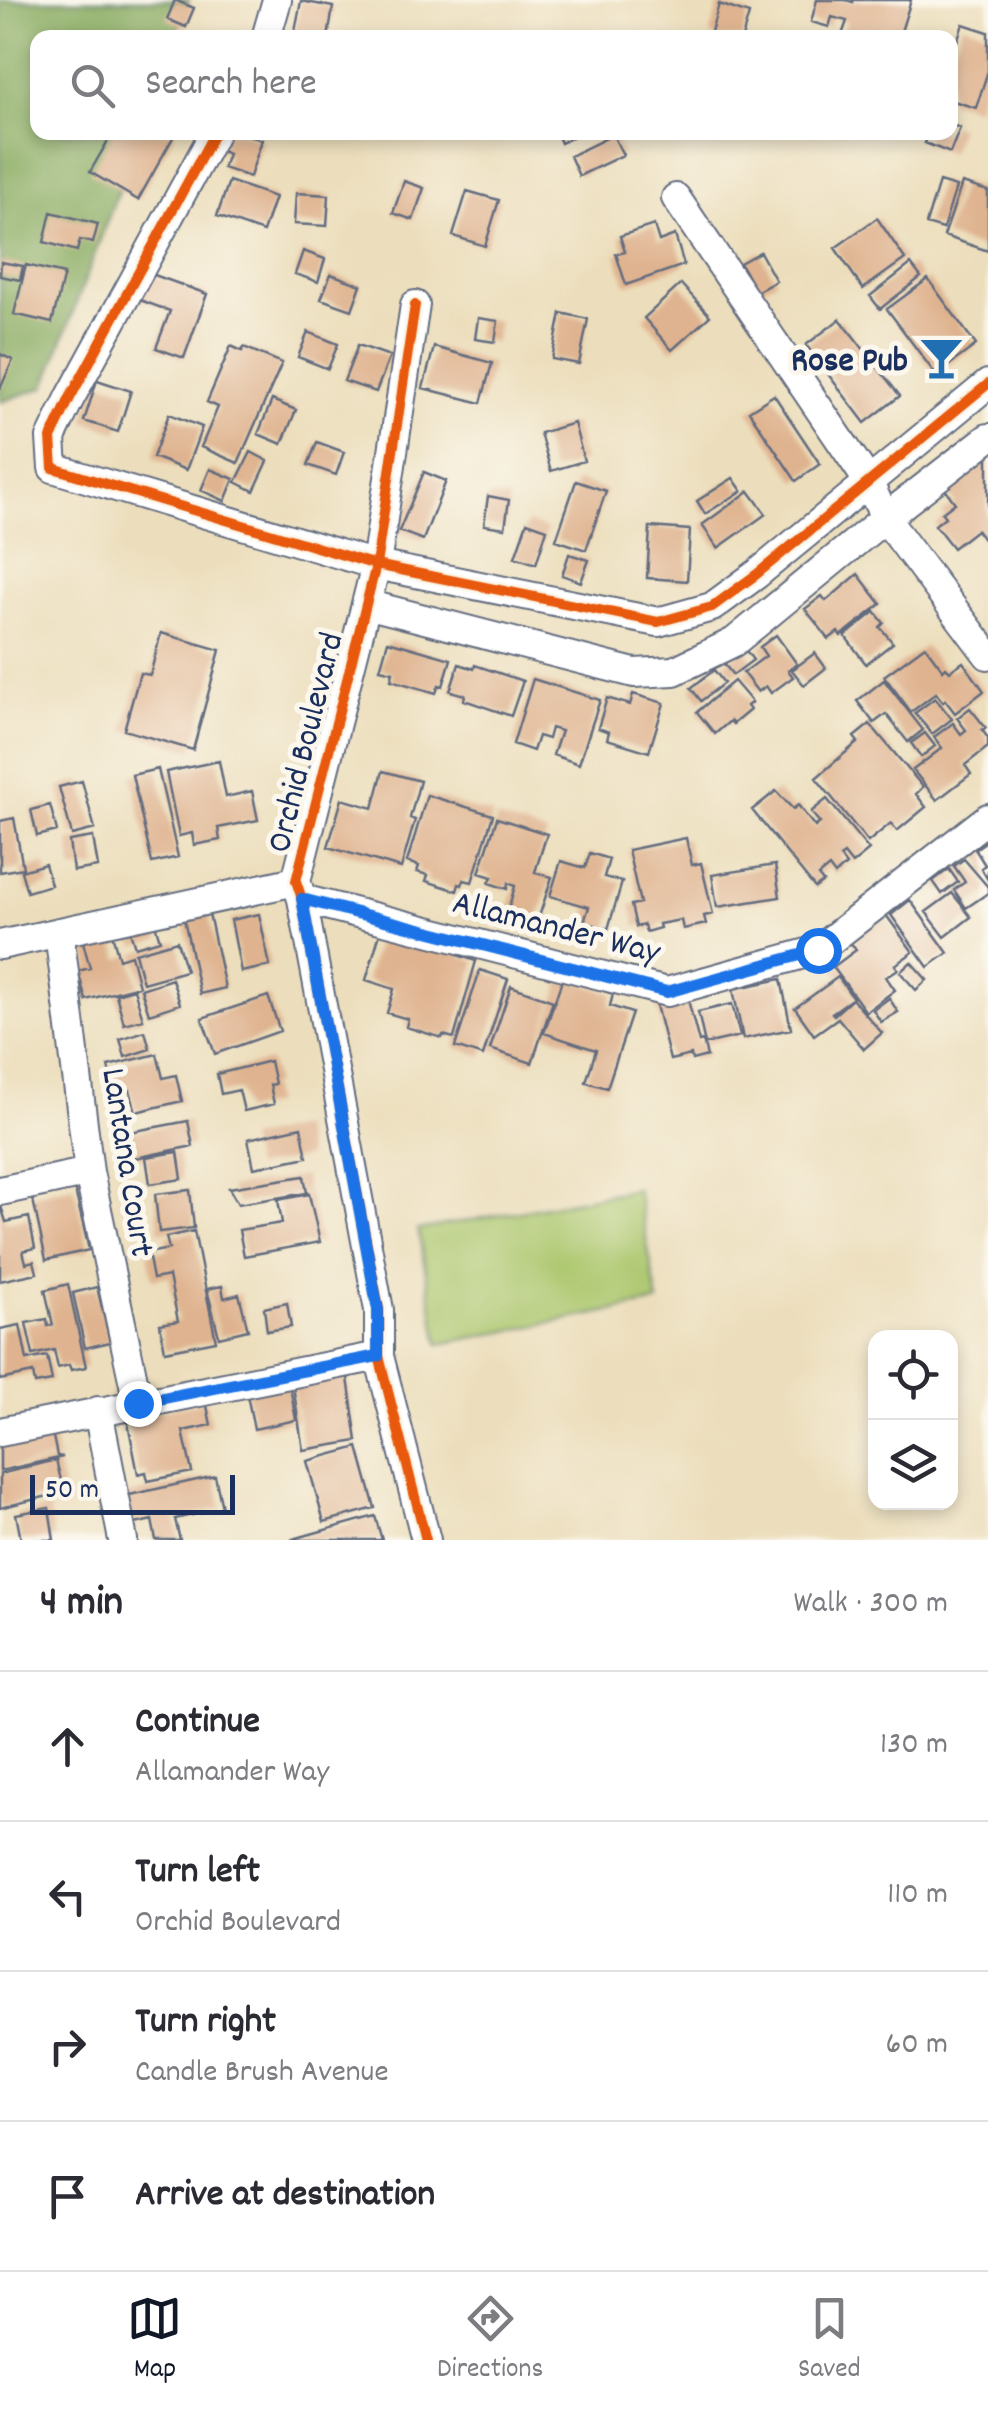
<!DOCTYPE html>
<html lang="en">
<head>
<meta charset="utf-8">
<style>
  :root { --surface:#fff; --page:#f7f7f7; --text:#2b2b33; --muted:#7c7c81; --line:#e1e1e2; --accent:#111827 }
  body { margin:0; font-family:Dekko,sans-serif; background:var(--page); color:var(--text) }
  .controls { position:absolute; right:30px; bottom:30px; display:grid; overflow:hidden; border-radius:20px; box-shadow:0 5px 15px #0003 }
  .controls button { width:90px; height:90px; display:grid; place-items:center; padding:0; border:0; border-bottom:2px solid var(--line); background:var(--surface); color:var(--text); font:50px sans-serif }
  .scale { position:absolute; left:30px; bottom:25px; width:205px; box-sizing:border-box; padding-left:10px; border:5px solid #1b2f5e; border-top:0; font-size:28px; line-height:35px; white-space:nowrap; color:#1b2f5e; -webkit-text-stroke:8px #fbf7ec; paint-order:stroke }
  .stop { position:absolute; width:30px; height:30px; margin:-22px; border:8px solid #1a73e8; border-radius:50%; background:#fff }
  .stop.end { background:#1a73e8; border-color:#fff; box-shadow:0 2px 10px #0008 }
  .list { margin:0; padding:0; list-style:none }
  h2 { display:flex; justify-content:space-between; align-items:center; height:130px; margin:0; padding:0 40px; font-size:42px }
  h2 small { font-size:32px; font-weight:400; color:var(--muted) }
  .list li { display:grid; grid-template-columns:65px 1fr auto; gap:30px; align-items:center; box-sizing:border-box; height:150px; padding:0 40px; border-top:2px solid var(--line) }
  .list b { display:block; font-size:38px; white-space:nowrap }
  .list p { margin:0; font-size:32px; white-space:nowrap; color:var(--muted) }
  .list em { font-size:32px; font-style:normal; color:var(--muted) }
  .icon { flex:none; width:55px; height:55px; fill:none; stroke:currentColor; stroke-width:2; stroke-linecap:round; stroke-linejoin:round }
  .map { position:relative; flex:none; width:988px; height:1540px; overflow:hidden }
  .search { position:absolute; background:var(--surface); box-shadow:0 5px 15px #0003; left:30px; right:30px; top:30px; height:110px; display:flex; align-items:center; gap:25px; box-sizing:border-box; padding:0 35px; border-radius:20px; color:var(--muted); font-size:38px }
  .sheet { height:730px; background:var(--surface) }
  nav { display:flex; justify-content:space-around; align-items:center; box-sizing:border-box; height:140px; border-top:2px solid var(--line); background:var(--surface); font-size:28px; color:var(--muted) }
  nav a { display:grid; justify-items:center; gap:5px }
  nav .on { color:var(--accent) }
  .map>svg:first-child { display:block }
  .green { fill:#abc66c; stroke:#637a65; stroke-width:2.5 }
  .forest { fill:#88ab60; stroke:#526d5f; stroke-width:2.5 }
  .building { fill:#dfb38f }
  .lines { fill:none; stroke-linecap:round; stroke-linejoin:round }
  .minor-casing { stroke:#646c7f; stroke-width:32 }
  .minor { stroke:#fff; stroke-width:28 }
  .cycleway-casing { stroke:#fbf7ec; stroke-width:16 }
  .cycleway { stroke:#e8590c; stroke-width:10 }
  .route { stroke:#1a73e8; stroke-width:12 }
  .labels { text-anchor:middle; stroke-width:10; stroke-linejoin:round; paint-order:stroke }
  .poi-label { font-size:35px; font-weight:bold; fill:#1b2f5e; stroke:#fbf7ec; text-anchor:end }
  .street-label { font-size:35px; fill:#1b2f5e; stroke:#fbf7ec }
</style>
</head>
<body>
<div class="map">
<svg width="988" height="1540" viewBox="0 0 988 1540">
  <rect width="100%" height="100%" fill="#fbf7ec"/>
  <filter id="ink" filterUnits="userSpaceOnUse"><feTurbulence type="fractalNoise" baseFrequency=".01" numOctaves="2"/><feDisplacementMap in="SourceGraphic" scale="20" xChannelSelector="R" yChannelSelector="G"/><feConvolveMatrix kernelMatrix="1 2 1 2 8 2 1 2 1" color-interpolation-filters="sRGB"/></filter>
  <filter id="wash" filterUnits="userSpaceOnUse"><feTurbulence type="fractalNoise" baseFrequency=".0048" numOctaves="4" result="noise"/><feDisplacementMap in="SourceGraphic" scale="40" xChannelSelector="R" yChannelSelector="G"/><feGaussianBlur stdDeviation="2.25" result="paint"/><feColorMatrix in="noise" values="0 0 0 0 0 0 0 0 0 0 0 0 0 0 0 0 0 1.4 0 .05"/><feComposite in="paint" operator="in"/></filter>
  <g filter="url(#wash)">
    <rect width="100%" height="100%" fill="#ecdebc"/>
    <!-- green -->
    <path class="green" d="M 637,1189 L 658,1302 L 439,1344 L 418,1230 Z"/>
    <!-- forest -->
    <path class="forest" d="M 0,0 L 189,0 L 175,37 L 38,38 L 38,132 L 140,133 L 45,387 L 0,402 Z"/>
    <g id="blocks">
      <!-- building -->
      <path class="building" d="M 175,0 L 194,8 L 186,27 L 167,19 Z
        M 817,0 L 846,0 L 853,2 L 853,0 L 911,0 L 899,38 L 850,38 L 842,35 L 847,21 L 832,17 L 829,27 L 811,22 Z
        M 301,1 L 333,7 L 328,38 L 294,36 Z
        M 719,4 L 749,14 L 742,38 L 718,38 L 710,35 Z
        M 963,24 L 988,32 L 988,71 L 976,108 L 950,100 L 950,61 Z
        M 950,124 L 960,128 L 950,153 L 925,143 L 929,132 L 950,132 Z
        M 113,132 L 176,132 L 138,200 L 90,172 Z
        M 228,132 L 240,132 L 262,140 L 250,177 L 223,168 L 228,154 L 221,151 Z
        M 556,132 L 582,132 L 561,143 Z
        M 613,135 L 623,155 L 579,176 L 570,156 Z
        M 229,181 L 275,197 L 263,232 L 217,216 Z
        M 404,181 L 424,188 L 413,220 L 393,213 Z
        M 939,182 L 956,187 L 943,229 L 926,224 Z
        M 962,183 L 988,191 L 988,251 L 944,236 Z
        M 467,191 L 499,200 L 485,246 L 453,236 Z
        M 296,193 L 329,195 L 327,226 L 294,224 Z
        M 51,212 L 98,224 L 93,243 L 80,240 L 77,251 L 44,242 Z
        M 877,218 L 905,259 L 863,289 L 835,248 Z
        M 654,225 L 659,241 L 675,235 L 684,265 L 626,285 L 616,254 L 625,252 L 620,236 Z
        M 303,251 L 325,259 L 318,282 L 295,274 Z
        M 760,252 L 776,281 L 756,292 L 740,263 Z
        M 1,262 L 23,266 L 20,280 L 0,276 Z
        M 911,264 L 921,277 L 880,309 L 870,296 Z
        M 26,265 L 64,274 L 52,323 L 14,314 Z
        M 146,272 L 207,294 L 184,358 L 156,348 L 170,311 L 137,299 Z
        M 331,274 L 361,285 L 352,310 L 321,299 Z
        M 928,279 L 976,345 L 936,375 L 887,309 Z
        M 681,284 L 710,316 L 672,350 L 644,318 Z
        M 561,313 L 588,319 L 579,364 L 552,359 Z
        M 478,318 L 498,321 L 495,342 L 475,339 Z
        M 840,319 L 900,396 L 865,423 L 806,345 Z
        M 308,332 L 338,344 L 328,369 L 298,357 Z
        M 358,345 L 390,356 L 376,392 L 344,381 Z
        M 231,346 L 242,351 L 244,347 L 282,363 L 238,463 L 201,447 L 218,407 L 207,402 Z
        M 434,347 L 492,363 L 481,403 L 423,388 Z
        M 0,354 L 13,360 L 0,389 Z
        M 97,380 L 131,391 L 118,432 L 84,421 Z
        M 774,395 L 820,464 L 796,481 L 749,411 Z
        M 272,400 L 296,410 L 282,444 L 258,434 Z
        M 169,414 L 202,427 L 186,470 L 153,457 Z
        M 574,423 L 584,461 L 551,471 L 540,433 Z
        M 317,442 L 344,452 L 336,475 L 308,465 Z
        M 988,449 L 988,546 L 976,530 L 953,548 L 935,525 L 945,517 L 942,513 L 955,503 L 942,485 Z
        M 251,452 L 268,461 L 254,491 L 236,482 Z
        M 210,469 L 234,479 L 225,501 L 201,490 Z
        M 424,472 L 446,481 L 423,540 L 399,531 Z
        M 733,478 L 742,491 L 705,514 L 697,501 Z
        M 576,481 L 606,491 L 586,550 L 556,540 Z
        M 749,491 L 766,514 L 718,548 L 702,525 Z
        M 488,496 L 509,500 L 505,528 L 484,525 Z
        M 527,522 L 547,529 L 536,564 L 515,557 Z
        M 650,527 L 690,530 L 687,581 L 647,578 Z
        M 569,554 L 589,560 L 581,582 L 562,575 Z
        M 858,574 L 881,604 L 841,636 L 838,632 L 829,639 L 805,609 L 822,596 L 826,601 Z
        M 875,612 L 884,623 L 880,627 L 893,643 L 866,664 L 845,636 Z
        M 161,633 L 220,650 L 193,750 L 124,730 L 140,673 L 150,675 Z
        M 776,635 L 797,664 L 788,670 L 793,677 L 771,693 L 766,686 L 758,692 L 743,673 L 766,656 L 760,647 Z
        M 388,641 L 451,659 L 443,686 L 439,685 L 436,693 L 391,680 L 393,672 L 380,669 Z
        M 925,646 L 943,670 L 946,667 L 950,671 L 963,662 L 984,691 L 955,713 L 945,700 L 943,702 L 936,693 L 911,712 L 884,676 Z
        M 744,648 L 753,660 L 733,675 L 724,664 Z
        M 815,653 L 826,668 L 804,685 L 792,670 Z
        M 459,664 L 474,669 L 475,665 L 523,681 L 511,716 L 464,700 L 465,695 L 450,691 Z
        M 714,670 L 724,683 L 701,701 L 691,688 Z
        M 533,679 L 600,700 L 579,764 L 553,755 L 561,731 L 551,728 L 548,739 L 538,736 L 533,751 L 513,744 Z
        M 884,680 L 923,730 L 908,742 L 886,714 L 874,723 L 857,701 Z
        M 734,681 L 752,702 L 747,706 L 750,710 L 733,724 L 730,721 L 715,734 L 697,712 Z
        M 633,694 L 664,703 L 649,752 L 607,739 L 609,732 L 598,728 L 607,698 L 630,705 Z
        M 935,698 L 952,719 L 932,734 L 915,713 Z
        M 970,708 L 986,728 L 982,730 L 988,738 L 988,747 L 965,765 L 971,774 L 937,800 L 913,770 L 942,748 L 934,737 L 953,723 L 961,734 L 966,730 L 957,718 Z
        M 870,724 L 923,787 L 916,794 L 926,807 L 897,831 L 891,823 L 868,842 L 816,778 L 858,742 L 854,737 Z
        M 925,733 L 935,746 L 921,757 L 911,743 Z
        M 219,761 L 226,797 L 252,791 L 258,820 L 218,828 L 220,840 L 194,845 L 192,833 L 179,836 L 166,772 Z
        M 158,769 L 178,857 L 152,863 L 132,775 Z
        M 383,771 L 420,781 L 410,818 L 415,820 L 401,868 L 328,847 L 342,799 L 373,808 Z
        M 82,781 L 95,829 L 72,835 L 59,787 Z
        M 776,791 L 793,809 L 798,805 L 815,827 L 820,823 L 811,812 L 827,799 L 869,850 L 852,864 L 844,854 L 840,857 L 846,865 L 835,875 L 829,867 L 818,876 L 823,882 L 815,888 L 752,810 Z
        M 427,795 L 493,815 L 472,882 L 464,880 L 462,885 L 459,884 L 457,891 L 426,881 L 428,875 L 417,872 L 419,866 L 407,862 Z
        M 50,805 L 57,831 L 37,836 L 31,810 Z
        M 14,818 L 23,868 L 0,872 L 0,821 Z
        M 497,818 L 547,834 L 535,872 L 552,877 L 538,920 L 508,910 L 515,886 L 508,883 L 507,889 L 489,883 L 492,877 L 479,873 Z
        M 93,837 L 98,867 L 73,871 L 69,841 Z
        M 686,838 L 692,865 L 701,863 L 713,914 L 704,916 L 706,924 L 683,929 L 681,920 L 659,924 L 660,928 L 646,932 L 644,925 L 636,927 L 631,905 L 640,903 L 628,850 Z
        M 988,840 L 988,880 L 981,868 L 985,865 L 975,849 Z
        M 590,853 L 609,859 L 604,877 L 622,882 L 608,929 L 584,922 L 589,907 L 550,896 L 561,861 L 585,868 Z
        M 964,859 L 988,887 L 988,893 L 966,908 L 954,890 L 965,882 L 954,866 Z
        M 45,864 L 51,885 L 27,892 L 21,871 Z
        M 775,865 L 780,897 L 717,907 L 712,875 Z
        M 949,869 L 958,882 L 942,894 L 933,881 Z
        M 952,893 L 971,917 L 945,937 L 926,912 Z
        M 910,900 L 948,953 L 928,967 L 891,915 Z
        M 208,909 L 225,988 L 200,994 L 183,914 Z
        M 259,914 L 270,966 L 241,972 L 231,920 Z
        M 886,915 L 913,952 L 895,965 L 898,969 L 886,977 L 895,990 L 866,1012 L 833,967 L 856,950 L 850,942 Z
        M 155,924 L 160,940 L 135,947 L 130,931 Z
        M 382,926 L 458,950 L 457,955 L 476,961 L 454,1038 L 443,1035 L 442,1038 L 406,1027 L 408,1019 L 387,1013 L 394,989 L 366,980 Z
        M 111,930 L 119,959 L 131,955 L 139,986 L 86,1000 L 78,971 L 90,968 L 82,938 Z
        M 177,941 L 186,971 L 143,983 L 135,953 Z
        M 911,962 L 927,980 L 916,990 L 900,972 Z
        M 480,970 L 508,979 L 483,1056 L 455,1047 Z
        M 563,977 L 613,994 L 610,1006 L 632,1013 L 607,1088 L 586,1082 L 596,1050 L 544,1033 Z
        M 838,977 L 853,998 L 832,1013 L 834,1015 L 852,999 L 882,1033 L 864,1049 L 838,1018 L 814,1035 L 795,1008 Z
        M 172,979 L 180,1004 L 149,1014 L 141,989 Z
        M 781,979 L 791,1029 L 743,1039 L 733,989 Z
        M 511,986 L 553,1001 L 532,1063 L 490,1049 Z
        M 134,989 L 143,1019 L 124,1024 L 116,994 Z
        M 268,996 L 280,1031 L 215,1054 L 202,1018 Z
        M 687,996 L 699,1042 L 703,1041 L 707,1056 L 692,1060 L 691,1055 L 670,1060 L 656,1005 Z
        M 889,998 L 898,1012 L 881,1022 L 873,1010 Z
        M 732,1004 L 740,1036 L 705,1044 L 698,1012 Z
        M 145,1031 L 150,1049 L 125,1057 L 120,1039 Z
        M 157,1054 L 163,1078 L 176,1075 L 182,1101 L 136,1112 L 130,1090 L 114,1094 L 108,1066 Z
        M 270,1061 L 275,1084 L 270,1085 L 274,1104 L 244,1111 L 239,1090 L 221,1094 L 217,1074 Z
        M 188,1121 L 193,1146 L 135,1158 L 130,1132 Z
        M 301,1127 L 307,1157 L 254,1168 L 248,1139 Z
        M 178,1152 L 182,1179 L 150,1184 L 146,1157 Z
        M 304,1176 L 307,1193 L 238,1204 L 229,1188 Z
        M 74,1186 L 89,1250 L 46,1260 L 32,1195 Z
        M 190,1190 L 194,1228 L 159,1232 L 155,1194 Z
        M 309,1194 L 320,1242 L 244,1256 L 239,1230 L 282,1223 L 278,1200 Z
        M 0,1203 L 6,1222 L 29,1217 L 35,1248 L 23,1251 L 26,1263 L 34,1261 L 37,1273 L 0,1281 Z
        M 194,1231 L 216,1341 L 165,1351 L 160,1324 L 178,1321 L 169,1276 L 153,1279 L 148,1253 L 169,1249 L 166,1237 Z
        M 68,1284 L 86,1367 L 71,1370 L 69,1365 L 58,1368 L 54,1350 L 33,1355 L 26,1323 L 47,1319 L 48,1326 L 53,1325 L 45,1290 Z
        M 222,1286 L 224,1298 L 239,1294 L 248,1330 L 219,1337 L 207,1289 Z
        M 97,1287 L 110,1342 L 85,1348 L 73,1293 Z
        M 287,1303 L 291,1327 L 267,1331 L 264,1308 Z
        M 20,1325 L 27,1360 L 47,1356 L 52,1381 L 35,1384 L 33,1373 L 0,1380 L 0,1329 Z
        M 347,1371 L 357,1441 L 303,1450 L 292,1379 Z
        M 289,1381 L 296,1420 L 254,1429 L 246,1390 Z
        M 206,1401 L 211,1425 L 183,1431 L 192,1472 L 148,1481 L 146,1472 L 138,1474 L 127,1418 Z
        M 51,1427 L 57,1456 L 63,1457 L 0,1471 L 0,1439 Z
        M 358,1447 L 375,1508 L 324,1522 L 307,1461 Z
        M 56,1460 L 64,1492 L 0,1508 L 0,1474 Z
        M 215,1476 L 222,1508 L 175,1519 L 180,1540 L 156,1540 L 152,1520 L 131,1525 L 125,1496 Z
        M 49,1508 L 54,1540 L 21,1540 L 16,1514 Z
        M 375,1516 L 382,1540 L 294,1540 L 293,1539 Z"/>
    </g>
  </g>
  <g filter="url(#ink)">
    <use href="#blocks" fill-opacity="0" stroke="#646c7f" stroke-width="2.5"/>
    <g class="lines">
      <defs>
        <path id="minor" d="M 266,38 L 277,0
          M 215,132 L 70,398 L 51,438 L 53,468 L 376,565 L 658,622 L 712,607 L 757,574 L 988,384
          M 676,198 L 868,481 L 885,518 L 988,655
          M 415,305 L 376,565 L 296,881 L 302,899 L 379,1310 L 379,1356 L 426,1540
          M 366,604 L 634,673 L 674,671 L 734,642 L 885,518 L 988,438
          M 302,899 L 667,992 L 818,950 L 988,818
          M 59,932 L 89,1172 L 138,1403
          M 0,945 L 296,881
          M 0,1191 L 89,1172
          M 98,1411 L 123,1540
          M 0,1432 L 379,1356"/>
      </defs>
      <!-- minor casing -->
      <use href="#minor" class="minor-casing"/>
      <!-- minor -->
      <use href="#minor" class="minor"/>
      <defs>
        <path id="cycleway" d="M 215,132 L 70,398 L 51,438 L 53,468 L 376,565 L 658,622 L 712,607 L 757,574 L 988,384
          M 415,305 L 376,565 L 296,881 L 302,899 L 379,1310 L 379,1356 L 426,1540"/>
      </defs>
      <!-- cycleway casing -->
      <use href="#cycleway" class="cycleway-casing"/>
      <!-- cycleway -->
      <use href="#cycleway" class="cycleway"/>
    </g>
  </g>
  <g class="lines" filter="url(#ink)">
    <!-- route -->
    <path class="route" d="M 138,1403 L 378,1356 L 378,1310 L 302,899 L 667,992 L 818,950"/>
  </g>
  <!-- icons -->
  <defs>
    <symbol id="bar-bare" viewBox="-9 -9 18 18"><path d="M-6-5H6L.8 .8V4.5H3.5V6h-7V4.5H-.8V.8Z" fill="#1f6fb2" stroke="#fbf7ec" stroke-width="2.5" paint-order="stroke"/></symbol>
  </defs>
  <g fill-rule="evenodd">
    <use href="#bar-bare" x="910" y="326" width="63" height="63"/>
  </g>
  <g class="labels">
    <!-- poi labels -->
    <g class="poi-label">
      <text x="908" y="370">Rose Pub</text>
    </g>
    <!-- street labels -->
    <g class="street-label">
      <text transform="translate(303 742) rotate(-76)" y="12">Orchid Boulevard</text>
      <text transform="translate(557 925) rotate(14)" y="12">Allamander Way</text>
      <text transform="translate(130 1162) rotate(81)" y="12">Lantana Court</text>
    </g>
  </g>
</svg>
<div class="controls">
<button><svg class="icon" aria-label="locate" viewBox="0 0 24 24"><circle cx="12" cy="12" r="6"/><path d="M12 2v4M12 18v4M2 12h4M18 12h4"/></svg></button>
<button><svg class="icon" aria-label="layers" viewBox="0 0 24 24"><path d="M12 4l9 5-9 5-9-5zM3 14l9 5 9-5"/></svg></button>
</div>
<div class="scale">50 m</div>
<div class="stop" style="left:818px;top:950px"></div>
<div class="stop end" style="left:138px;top:1403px"></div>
<div class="search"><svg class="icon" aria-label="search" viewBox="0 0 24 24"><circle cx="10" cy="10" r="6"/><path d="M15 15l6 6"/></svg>Search here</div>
</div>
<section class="sheet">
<h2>4 min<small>Walk · 300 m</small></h2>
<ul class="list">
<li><svg class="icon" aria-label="ahead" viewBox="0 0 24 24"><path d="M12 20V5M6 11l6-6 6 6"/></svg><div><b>Continue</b><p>Allamander Way</p></div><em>130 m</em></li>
<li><svg class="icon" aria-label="left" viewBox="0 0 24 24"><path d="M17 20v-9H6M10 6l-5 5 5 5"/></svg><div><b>Turn left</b><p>Orchid Boulevard</p></div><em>110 m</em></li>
<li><svg class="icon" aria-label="right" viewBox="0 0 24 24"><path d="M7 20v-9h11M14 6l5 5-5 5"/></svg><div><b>Turn right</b><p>Candle Brush Avenue</p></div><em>60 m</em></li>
<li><svg class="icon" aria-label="arrive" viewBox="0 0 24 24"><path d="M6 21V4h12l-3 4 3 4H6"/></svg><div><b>Arrive at destination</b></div></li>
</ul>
</section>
<nav>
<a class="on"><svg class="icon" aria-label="map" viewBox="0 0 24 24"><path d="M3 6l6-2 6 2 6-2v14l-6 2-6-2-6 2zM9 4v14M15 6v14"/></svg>Map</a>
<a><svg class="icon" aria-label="directions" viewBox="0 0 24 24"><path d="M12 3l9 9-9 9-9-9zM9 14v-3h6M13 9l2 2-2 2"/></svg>Directions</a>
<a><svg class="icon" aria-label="saved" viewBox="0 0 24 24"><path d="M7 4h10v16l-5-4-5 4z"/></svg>Saved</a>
</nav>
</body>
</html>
